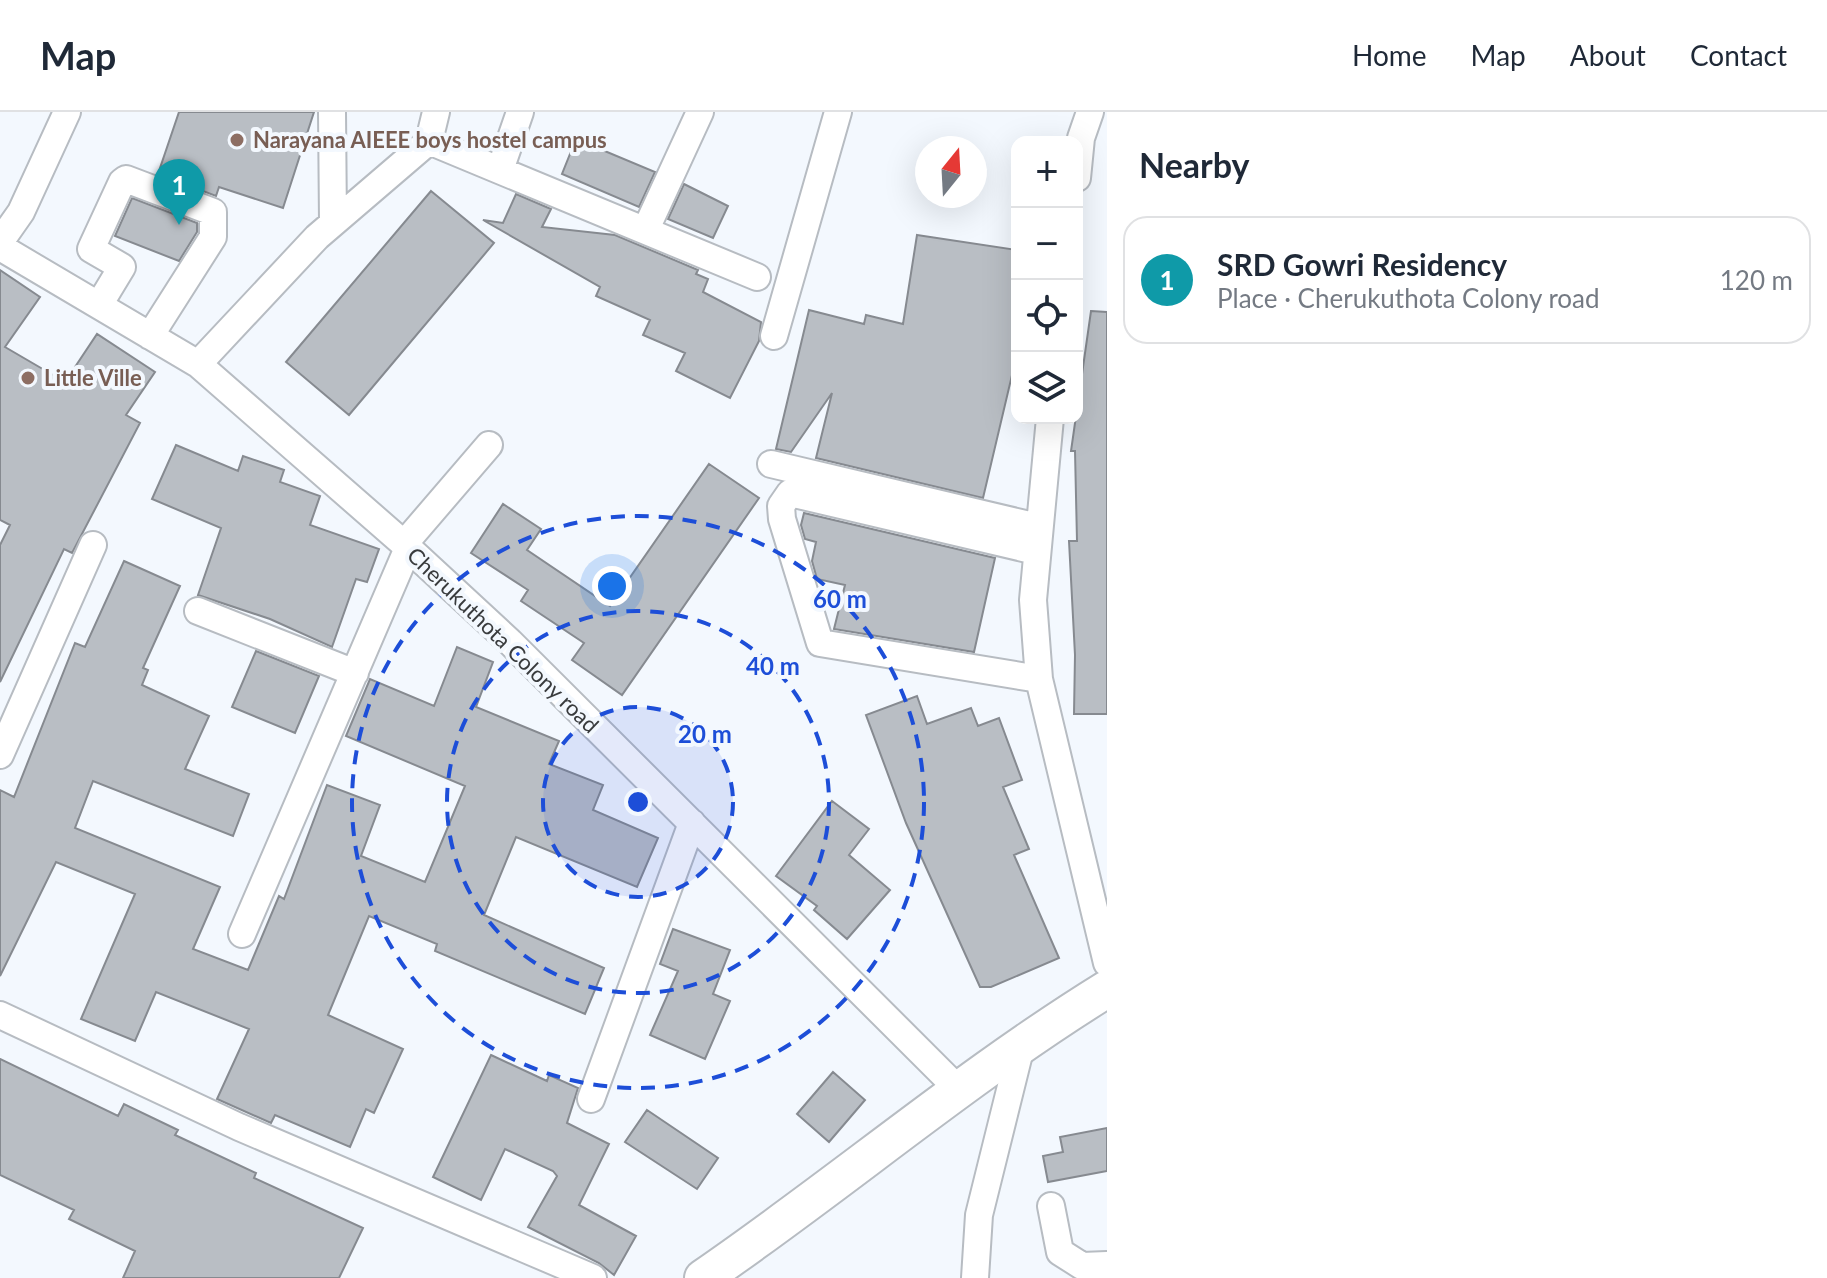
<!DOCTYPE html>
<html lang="en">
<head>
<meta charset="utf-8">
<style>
  :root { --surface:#fff; --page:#f2f2f3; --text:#1f2937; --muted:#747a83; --line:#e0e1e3; --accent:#2563eb }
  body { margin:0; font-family:Lato,sans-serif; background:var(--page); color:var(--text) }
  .controls { position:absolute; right:24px; top:24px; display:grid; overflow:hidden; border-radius:16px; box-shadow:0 8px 32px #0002 }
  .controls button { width:72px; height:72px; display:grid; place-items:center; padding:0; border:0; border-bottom:2px solid var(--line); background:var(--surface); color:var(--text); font:40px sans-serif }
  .compass { position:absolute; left:915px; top:24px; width:72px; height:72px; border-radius:50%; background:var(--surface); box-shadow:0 8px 32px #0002; rotate:18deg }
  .you { position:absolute; left:612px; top:474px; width:28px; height:28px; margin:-20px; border:6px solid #fff; border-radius:50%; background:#1a73e8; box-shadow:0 0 0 12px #1a73e833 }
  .badge { display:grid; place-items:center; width:52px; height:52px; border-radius:50%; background:var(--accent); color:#fff; font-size:26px; font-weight:700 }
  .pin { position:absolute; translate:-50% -66px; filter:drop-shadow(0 2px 4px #0008) }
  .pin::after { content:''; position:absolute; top:42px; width:28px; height:24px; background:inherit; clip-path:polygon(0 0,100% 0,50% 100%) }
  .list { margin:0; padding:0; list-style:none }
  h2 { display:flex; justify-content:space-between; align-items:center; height:104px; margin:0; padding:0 32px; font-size:34px }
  h2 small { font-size:26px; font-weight:400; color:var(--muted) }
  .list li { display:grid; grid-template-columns:52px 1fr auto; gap:24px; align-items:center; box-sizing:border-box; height:128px; margin:0 16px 16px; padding:0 16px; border:2px solid var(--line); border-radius:24px }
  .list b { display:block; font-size:30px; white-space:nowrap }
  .list p { margin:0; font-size:26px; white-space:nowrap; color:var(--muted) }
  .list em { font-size:26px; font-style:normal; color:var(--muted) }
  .icon { flex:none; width:44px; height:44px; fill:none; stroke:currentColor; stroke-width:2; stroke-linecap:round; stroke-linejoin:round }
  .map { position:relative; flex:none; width:1107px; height:1166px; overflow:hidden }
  header { display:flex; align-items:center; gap:48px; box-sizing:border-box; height:112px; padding:0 40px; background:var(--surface); border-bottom:2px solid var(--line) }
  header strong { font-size:38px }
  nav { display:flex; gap:44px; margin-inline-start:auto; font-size:28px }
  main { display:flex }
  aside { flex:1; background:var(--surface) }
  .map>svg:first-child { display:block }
  .building { fill:#b9bec4; stroke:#868a90; stroke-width:2 }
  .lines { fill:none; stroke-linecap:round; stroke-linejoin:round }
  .street-casing { stroke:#b7bcc2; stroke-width:30 }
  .secondary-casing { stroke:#b7bcc2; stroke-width:40 }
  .street { stroke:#fff; stroke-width:26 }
  .secondary { stroke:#fff; stroke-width:36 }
  .ring { fill:none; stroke:#1d4ed8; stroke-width:4; stroke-dasharray:14 10 }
  .education-dot { fill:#8d6e63; stroke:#f3f8fe; stroke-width:3 }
  .labels { text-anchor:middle; stroke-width:8; stroke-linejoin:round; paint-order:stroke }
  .education-label { font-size:22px; font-weight:bold; fill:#785e54; stroke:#f3f8fe; text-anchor:start }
  .street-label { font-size:22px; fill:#393b3d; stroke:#f3f8fe }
  .centre { fill:#1d4ed8; stroke:#f3f8fe; stroke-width:4 }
  .ring-label { font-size:24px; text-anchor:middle; font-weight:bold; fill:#1d4ed8; stroke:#f3f8fe; stroke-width:8; stroke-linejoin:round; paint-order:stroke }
</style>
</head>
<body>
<header>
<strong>Map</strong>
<nav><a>Home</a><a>Map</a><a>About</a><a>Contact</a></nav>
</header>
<main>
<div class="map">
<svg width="1107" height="1166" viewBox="0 0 1107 1166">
  <rect width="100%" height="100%" fill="#f3f8fe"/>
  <!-- building -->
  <path class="building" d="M 179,0 L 314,0 L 283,96 L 219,75 L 216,84 L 158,62 Z
    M 576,27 L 655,60 L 639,95 L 562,62 Z
    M 684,72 L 728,94 L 713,126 L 668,107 Z
    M 431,79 L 494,131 L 349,303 L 286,250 Z
    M 516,82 L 551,97 L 542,115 L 615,123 L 698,158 L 696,162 L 708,167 L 703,180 L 761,210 L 759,229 L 730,286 L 676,259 L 685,241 L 643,223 L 650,208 L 596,184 L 600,175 L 483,108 L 503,111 Z
    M 132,86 L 197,111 L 197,120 L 179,149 L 115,124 Z
    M 917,123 L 1017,138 L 1017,242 L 983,386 L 816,346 L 832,281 L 791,340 L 776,337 L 809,198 L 864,212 L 866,203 L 903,212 Z
    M 0,158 L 40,185 L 5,235 L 65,270 L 97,222 L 155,260 L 126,303 L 140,311 L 72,441 L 64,437 L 0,570 L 0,433 L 10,413 L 0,408 Z
    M 1091,199 L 1107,200 L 1107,602 L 1074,602 L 1075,543 L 1069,429 L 1077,429 L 1075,339 L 1071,339 Z
    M 176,333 L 238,359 L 243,344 L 284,358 L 280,370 L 320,384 L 310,413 L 379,437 L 367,470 L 356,467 L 332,535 L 270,507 L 198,483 L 221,416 L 152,387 Z
    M 709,352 L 759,386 L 622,583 L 572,548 L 584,531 L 521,489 L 528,478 L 471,441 L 503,392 L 541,417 L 527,438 L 610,494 Z
    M 804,401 L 995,446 L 974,540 L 834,517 L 845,473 L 817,467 L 812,449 L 816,430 L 805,427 L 801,413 Z
    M 124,449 L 180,474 L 143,556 L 148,558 L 142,573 L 209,604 L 185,657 L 249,682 L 233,724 L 93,669 L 75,716 L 220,775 L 193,837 L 248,858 L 279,784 L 284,787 L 327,673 L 380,693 L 361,744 L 425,770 L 465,674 L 346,624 L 370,567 L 434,594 L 457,535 L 493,550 L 476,595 L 559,629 L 549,652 L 603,673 L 593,698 L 658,726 L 637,775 L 516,725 L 484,803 L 604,856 L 585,902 L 435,839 L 437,832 L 369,804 L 328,903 L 403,937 L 374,1001 L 366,997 L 350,1035 L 275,1003 L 271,1011 L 217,987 L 249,917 L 156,880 L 135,929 L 81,907 L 135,782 L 56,750 L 0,864 L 0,678 L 14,685 L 75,531 L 85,535 Z
    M 256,539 L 319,564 L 295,621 L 232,595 Z
    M 917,584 L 927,612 L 971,596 L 978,614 L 999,606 L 1022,668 L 1003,675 L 1029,737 L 1014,743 L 1059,846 L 991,875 L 980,875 L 906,711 L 866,603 Z
    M 832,689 L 869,717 L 849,743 L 890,778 L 847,827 L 814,798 L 817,794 L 776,764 Z
    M 673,817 L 730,838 L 713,882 L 730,889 L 705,947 L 650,923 L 678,859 L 660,852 Z
    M 491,943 L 547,969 L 549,963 L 578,976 L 567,1011 L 609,1032 L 579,1093 L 636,1124 L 614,1163 L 599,1151 L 528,1115 L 557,1064 L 553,1059 L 505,1037 L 481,1088 L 433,1065 Z
    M 0,947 L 118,1004 L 124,992 L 178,1018 L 175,1023 L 256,1061 L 254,1066 L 363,1116 L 339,1166 L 123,1166 L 135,1139 L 69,1107 L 74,1098 L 0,1063 Z
    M 833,960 L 865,988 L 829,1030 L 797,1002 Z
    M 647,998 L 718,1046 L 697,1077 L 625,1030 Z
    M 1107,1016 L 1107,1059 L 1048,1070 L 1043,1044 L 1063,1040 L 1060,1025 Z"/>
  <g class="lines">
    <defs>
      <path id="street" d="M 332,0 L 333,110
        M 429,29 L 757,165
        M 500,58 L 520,0
        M 1077,66 L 1081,26 L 1090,0
        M 646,117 L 700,0
        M 0,130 L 21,100 L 67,0
        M 0,135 L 198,252 L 404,432 L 510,530 L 959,978
        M 99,193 L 122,155 L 91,137 L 122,70 L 126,67 L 213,100 L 213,125 L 150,224
        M 774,224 L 838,0
        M 198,252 L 317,125 L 429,29 L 436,0
        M 1050,306 L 1033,488 L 1039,567 L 1107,851
        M 771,352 L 1038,415
        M 404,432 L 489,333
        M 1036,439 L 790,381 L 781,394 L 782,407 L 820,531 L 1039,567
        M 198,499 L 355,561
        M 0,643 L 93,433
        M 242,822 L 408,436
        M 0,903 L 239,1015 L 593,1166
        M 591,987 L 692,711
        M 1051,1094 L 1060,1140 L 1082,1154 L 1107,1153
        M 975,1166 L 979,1103 L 1022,930"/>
      <path id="secondary" d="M 703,1166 C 840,1072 966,964 1107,877"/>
    </defs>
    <!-- street casing -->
    <use href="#street" class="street-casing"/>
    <!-- secondary casing -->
    <use href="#secondary" class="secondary-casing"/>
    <!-- street -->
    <use href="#street" class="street"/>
    <!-- secondary -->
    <use href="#secondary" class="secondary"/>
  </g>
  <!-- distance rings -->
  <circle cx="638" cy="690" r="95" fill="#1d4ed8" fill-opacity=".12"/>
  <g class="ring">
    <circle cx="638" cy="690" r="95"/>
    <circle cx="638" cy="690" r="191"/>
    <circle cx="638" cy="690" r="286"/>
  </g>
  <!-- markers -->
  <g class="education-dot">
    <circle cx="237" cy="28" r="8"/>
    <circle cx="28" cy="266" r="8"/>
  </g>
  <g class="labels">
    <!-- education labels -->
    <g class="education-label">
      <text x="253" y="36">Narayana AIEEE boys hostel campus</text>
      <text x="44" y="274">Little Ville</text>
    </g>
    <!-- street labels -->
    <g class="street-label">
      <text transform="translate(503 528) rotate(44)" y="8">Cherukuthota Colony road</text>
    </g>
  </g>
  <circle cx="638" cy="690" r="12" class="centre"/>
  <g class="ring-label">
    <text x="840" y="496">60 m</text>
    <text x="773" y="563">40 m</text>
    <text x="705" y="631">20 m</text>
  </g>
</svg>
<div class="controls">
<button>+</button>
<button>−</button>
<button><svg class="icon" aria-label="locate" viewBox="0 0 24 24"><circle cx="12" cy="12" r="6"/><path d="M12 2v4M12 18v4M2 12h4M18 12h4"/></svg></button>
<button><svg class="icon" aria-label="layers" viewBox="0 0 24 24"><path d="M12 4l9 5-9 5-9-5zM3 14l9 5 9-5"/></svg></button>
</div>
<svg class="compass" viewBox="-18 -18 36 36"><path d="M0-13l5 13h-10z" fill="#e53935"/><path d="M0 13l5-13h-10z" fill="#747a83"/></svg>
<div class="you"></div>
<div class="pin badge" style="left:179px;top:113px;background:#0f9aa8">1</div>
</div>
<aside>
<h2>Nearby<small></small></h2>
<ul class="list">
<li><span class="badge" style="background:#0f9aa8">1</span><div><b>SRD Gowri Residency</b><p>Place · Cherukuthota Colony road</p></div><em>120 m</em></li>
</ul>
</aside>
</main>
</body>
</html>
